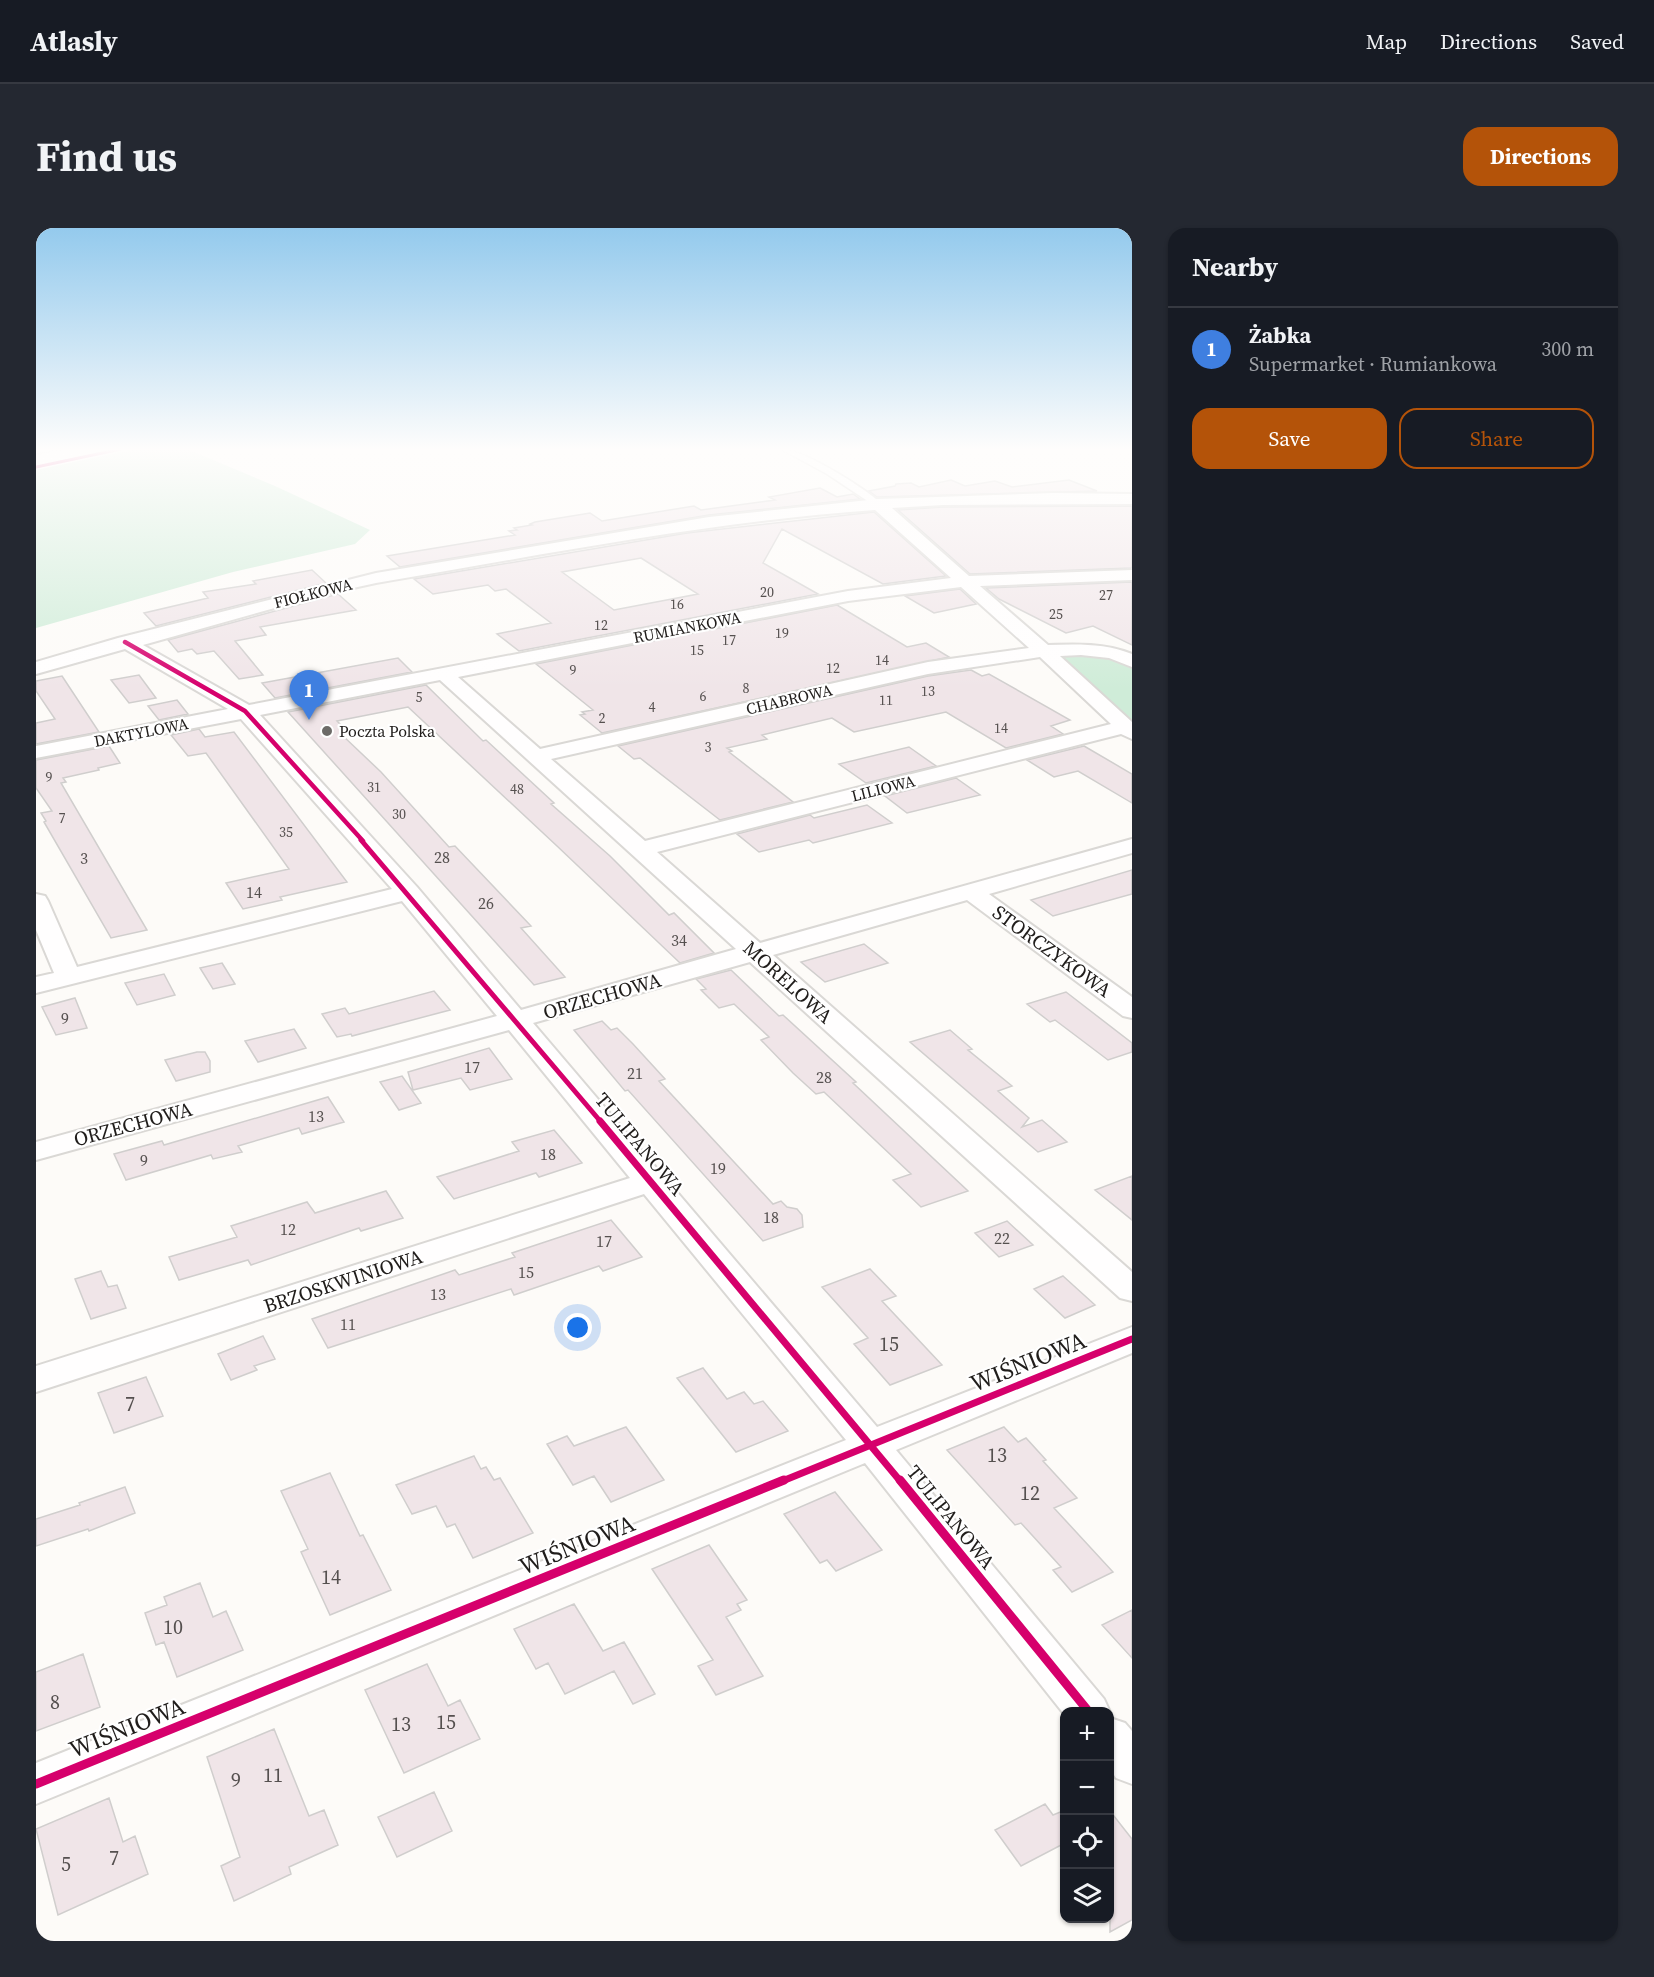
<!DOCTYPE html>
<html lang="en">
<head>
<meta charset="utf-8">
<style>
  :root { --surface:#171b24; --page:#242831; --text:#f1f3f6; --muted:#9ea1a6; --line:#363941; --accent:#b45309 }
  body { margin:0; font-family:"Source Serif 4",serif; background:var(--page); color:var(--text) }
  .controls { position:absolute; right:18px; bottom:18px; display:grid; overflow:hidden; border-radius:12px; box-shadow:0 2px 4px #0004 }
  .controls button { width:54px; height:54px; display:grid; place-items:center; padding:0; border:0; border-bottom:2px solid var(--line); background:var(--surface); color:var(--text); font:30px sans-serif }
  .you { position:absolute; left:542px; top:1100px; width:21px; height:21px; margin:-15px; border:4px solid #fff; border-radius:50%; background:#1a73e8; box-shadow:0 0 0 9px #1a73e833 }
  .badge { display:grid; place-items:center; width:39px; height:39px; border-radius:50%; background:var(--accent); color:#fff; font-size:20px; font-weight:700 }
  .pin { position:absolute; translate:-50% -50px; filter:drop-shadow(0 2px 3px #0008) }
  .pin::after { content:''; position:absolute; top:32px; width:21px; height:18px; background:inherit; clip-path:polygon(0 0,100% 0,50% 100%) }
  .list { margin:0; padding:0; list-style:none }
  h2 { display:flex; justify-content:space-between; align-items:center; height:78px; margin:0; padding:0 24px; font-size:26px }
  h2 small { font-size:20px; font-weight:400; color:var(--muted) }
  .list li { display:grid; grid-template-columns:39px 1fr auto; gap:18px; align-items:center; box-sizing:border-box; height:84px; padding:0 24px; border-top:2px solid var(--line) }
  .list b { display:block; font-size:22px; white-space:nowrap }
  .list p { margin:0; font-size:20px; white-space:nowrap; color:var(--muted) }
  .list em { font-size:20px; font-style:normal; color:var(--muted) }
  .actions { display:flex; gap:12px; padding:18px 24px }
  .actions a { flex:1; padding:14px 0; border:2px solid var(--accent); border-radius:18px; text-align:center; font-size:21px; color:var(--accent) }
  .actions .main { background:var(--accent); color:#fff }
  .icon { flex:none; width:33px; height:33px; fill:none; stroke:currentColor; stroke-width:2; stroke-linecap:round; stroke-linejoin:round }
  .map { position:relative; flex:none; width:1096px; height:1713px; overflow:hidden; border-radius:18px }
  header { display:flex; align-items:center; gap:36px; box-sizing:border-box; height:84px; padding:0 30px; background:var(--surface); border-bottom:2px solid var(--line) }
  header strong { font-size:28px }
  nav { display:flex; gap:33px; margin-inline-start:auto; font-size:21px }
  .intro { display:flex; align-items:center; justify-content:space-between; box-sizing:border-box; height:144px; padding:0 36px }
  h1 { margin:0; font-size:42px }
  .button { padding:15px 27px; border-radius:18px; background:var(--accent); color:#fff; font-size:21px; font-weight:700 }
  main { display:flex; gap:36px; padding:0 36px }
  aside { flex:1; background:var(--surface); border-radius:18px; box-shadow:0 2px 4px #0004 }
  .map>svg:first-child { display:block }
  .green { fill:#cfecd8 }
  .building { fill:#f0e5e8; stroke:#d0cecd; stroke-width:1.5; fill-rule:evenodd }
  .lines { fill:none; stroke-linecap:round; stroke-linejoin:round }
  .service-casing { stroke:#dad8d5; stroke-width:3 }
  .minor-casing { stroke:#dad8d5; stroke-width:4 }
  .secondary-casing { stroke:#dad8d5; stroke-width:3 }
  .service { fill:#fffefe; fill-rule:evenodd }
  .minor { fill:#fffefe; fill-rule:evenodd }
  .secondary { fill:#fffefe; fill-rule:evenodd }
  .cycleway-far4-casing { stroke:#fff; stroke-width:5 }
  .cycleway-far3-casing { stroke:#fff; stroke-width:8 }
  .cycleway-far2-casing { stroke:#fff; stroke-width:9 }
  .cycleway-far1-casing { stroke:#fff; stroke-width:10 }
  .cycleway-casing { stroke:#fff; stroke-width:13 }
  .cycleway-far4 { stroke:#d6006c; stroke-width:3 }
  .cycleway-far3 { stroke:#d6006c; stroke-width:4.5 }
  .cycleway-far2 { stroke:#d6006c; stroke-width:5 }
  .cycleway-far1 { stroke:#d6006c; stroke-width:7 }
  .cycleway { stroke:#d6006c; stroke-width:9 }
  .poi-dot { fill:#6d6b68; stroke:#fff; stroke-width:2 }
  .labels { text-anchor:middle; stroke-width:4.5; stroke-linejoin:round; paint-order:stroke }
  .far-number-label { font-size:14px; fill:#55504f }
  .far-street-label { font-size:16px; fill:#201d1b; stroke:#fff }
  .far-poi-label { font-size:16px; fill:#201d1b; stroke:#fff; text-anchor:start }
  .number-label { font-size:16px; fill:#55504f }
  .street-label { font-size:20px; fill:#201d1b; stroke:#fff }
  .near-number-label { font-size:20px; fill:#55504f }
  .near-street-label { font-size:24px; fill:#201d1b; stroke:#fff }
</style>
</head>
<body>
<header>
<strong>Atlasly</strong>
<nav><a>Map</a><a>Directions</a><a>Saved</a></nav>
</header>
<div class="intro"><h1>Find us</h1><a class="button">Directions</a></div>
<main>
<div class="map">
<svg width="1096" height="1713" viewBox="0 0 1096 1713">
  <rect width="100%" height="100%" fill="#fdfbf8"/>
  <!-- green -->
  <path class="green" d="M 101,221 L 151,221 L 239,258 L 334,302 L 319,316 L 197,344 L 0,400 L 0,242 Z
    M 1045,421 L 1096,434 L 1096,503 L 1010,424 Z"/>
  <!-- building -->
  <path class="building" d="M 915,252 L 929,258 L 959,253 L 976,259 L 1033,252 L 1061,263 L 841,269 L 833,263 L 859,258 L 860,256 L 875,255 L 883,259 Z
    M 784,260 L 801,269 L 817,266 L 824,271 L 673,287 L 364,339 L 351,328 L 479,307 L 473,303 L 481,302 L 478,300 L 496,297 L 494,296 L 499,294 L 554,285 L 566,293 L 658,278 L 665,282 L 739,272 L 733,269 Z
    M 1096,278 L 1096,340 L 934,346 L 862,282 L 907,279 Z
    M 838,284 L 910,348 L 847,356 L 746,301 L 727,335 L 782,366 L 483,423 L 461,406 L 515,395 L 470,361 L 459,363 L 452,357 L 397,366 L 378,351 L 651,305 ZM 605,330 L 662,366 L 578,382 L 526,344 Z
    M 276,342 L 290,355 L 120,398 L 108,385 L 172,370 L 167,364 L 220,356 L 217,353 Z
    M 1096,354 L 1096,417 L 1057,398 L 1030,405 L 963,371 L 950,360 Z
    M 924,361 L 940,376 L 898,385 L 869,368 Z
    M 302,366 L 320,382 L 224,399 L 230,407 L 199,413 L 227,447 L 203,451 L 178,423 L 161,426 L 156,421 L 142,424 L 132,412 Z
    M 801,377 L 871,419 L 890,415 L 913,429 L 566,505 L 544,487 L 549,486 L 546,484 L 557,482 L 500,436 Z
    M 362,430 L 376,444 L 239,470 L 226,455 Z
    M 935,442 L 946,448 L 953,446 L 1034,492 L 1015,498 L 1027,506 L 970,520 L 910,484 L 818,504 L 796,490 L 726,507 L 731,511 L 691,520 L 696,523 L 693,524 L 757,574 L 684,592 L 604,530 L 598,531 L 582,518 L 892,448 Z
    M 103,447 L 120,470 L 93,475 L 75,452 Z
    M 26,448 L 63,504 L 0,516 L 0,495 L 19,491 L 0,463 L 0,453 Z
    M 390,457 L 447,513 L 450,512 L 518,575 L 515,576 L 574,628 L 633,687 L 638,685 L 678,725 L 644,735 L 521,618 L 372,479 L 301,493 L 306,498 L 303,499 L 310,506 L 306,507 L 345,544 L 413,619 L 419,618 L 495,698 L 485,700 L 529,749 L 498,757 L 252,484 Z
    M 141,472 L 152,486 L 123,492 L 112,478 Z
    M 163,501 L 169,509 L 198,504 L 311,654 L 244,669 L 246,672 L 207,681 L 190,655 L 253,641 L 170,525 L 152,528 L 135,507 Z
    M 73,518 L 84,535 L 62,540 L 63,542 L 27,550 L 30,554 L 25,555 L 111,702 L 75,710 L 8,594 L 10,593 L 5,585 L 16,583 L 0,560 L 0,532 Z
    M 1048,518 L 1096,546 L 1096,575 L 1042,543 L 1018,549 L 991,532 Z
    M 873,519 L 900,538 L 830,555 L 803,536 Z
    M 920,550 L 944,567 L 871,585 L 849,568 Z
    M 831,577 L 856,595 L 777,615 L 773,612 L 723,624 L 701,606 L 774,587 L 778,590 Z
    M 1096,642 L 1096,666 L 1017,688 L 995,672 Z
    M 828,716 L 852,735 L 789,754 L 765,734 Z
    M 186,735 L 199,756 L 177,761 L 164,740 Z
    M 695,742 L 743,788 L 747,787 L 820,854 L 817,855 L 932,963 L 885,979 L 857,952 L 875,946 L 788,864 L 780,866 L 757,845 L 725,812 L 733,809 L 698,776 L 683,780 L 665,762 L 670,761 L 660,751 Z
    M 128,746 L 139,767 L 101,777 L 89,755 Z
    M 398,763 L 414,782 L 316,808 L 315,806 L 301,809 L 286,786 L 309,780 L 313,786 Z
    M 1030,764 L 1096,815 L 1096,824 L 1072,832 L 1019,792 L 1014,794 L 991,776 Z
    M 39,770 L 51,800 L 20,807 L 6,779 Z
    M 566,793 L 575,802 L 581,800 L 597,816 L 629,851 L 623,853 L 737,976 L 745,973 L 751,979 L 761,981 L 766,987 L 767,999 L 727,1013 L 592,862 L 589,863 L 538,802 Z
    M 258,801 L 270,820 L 222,834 L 209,813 Z
    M 914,802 L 936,821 L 932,822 L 976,858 L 962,863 L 993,890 L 986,899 L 1006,892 L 1031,914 L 1002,924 L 874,814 Z
    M 453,820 L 476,851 L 434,862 L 425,850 L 377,862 L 372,844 Z
    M 161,824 L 169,824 L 174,833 L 174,844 L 140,853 L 129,832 Z
    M 366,848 L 385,875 L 363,882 L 344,854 Z
    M 292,869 L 308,894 L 266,906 L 263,900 L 202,918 L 206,924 L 177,931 L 175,927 L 90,952 L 78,926 L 126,913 L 128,917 Z
    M 518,902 L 546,935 L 503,949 L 500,945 L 418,971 L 401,949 L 483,923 L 476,914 Z
    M 1096,948 L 1096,992 L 1059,962 Z
    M 350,963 L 367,990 L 325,1003 L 323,1000 L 215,1037 L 212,1032 L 143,1052 L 133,1029 L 201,1009 L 195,998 L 271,974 L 279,985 Z
    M 575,992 L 606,1029 L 567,1043 L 563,1038 L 478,1067 L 475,1061 L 292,1120 L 276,1091 L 419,1042 L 423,1047 L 479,1029 L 476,1025 Z
    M 971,993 L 997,1017 L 963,1029 L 939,1005 Z
    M 834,1041 L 860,1068 L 846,1073 L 906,1137 L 854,1157 L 818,1116 L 832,1110 L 786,1059 Z
    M 65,1043 L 72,1059 L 81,1057 L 90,1080 L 55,1091 L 39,1051 Z
    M 1027,1048 L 1059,1077 L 1029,1090 L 998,1061 Z
    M 227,1108 L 239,1131 L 218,1138 L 221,1142 L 195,1152 L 182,1126 Z
    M 667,1140 L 691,1171 L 708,1164 L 718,1176 L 727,1173 L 752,1203 L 700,1224 L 641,1150 Z
    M 110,1149 L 127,1188 L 78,1205 L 62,1165 Z
    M 590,1199 L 628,1252 L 575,1274 L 558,1248 L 537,1257 L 511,1216 L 531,1208 L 538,1218 Z
    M 968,1199 L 982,1214 L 990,1210 L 1010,1232 L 1007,1233 L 1041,1270 L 1018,1280 L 1077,1344 L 1036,1364 L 1017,1342 L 1025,1339 L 985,1295 L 979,1297 L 911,1222 Z
    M 438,1228 L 445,1241 L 450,1239 L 458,1252 L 464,1250 L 497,1305 L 437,1330 L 419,1296 L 411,1299 L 400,1278 L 376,1286 L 360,1257 Z
    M 294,1245 L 324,1308 L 327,1307 L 355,1362 L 294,1387 L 265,1324 L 272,1321 L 245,1263 Z
    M 89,1259 L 99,1285 L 53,1303 L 52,1301 L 0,1318 L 0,1291 L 44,1277 L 43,1275 Z
    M 799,1264 L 846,1322 L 800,1343 L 791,1332 L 784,1335 L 748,1286 Z
    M 673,1317 L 711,1372 L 701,1376 L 705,1382 L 690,1389 L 727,1448 L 680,1467 L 662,1438 L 677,1432 L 616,1341 Z
    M 164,1355 L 177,1389 L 190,1383 L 207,1422 L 141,1449 L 128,1414 L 120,1417 L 109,1385 L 131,1377 L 128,1369 Z
    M 538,1376 L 567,1423 L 588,1414 L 619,1466 L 597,1476 L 578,1443 L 529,1466 L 512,1435 L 500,1441 L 478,1401 Z
    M 1096,1382 L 1096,1430 L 1066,1397 Z
    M 47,1426 L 64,1479 L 0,1503 L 0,1444 Z
    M 391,1436 L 412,1478 L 424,1472 L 444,1511 L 368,1545 L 329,1462 Z
    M 238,1501 L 273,1588 L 288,1582 L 302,1617 L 253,1639 L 255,1646 L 198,1673 L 185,1638 L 204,1629 L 171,1529 Z
    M 398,1564 L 416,1603 L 361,1629 L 342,1589 Z
    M 73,1570 L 87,1614 L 99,1608 L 112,1646 L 22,1687 L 0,1601 Z
    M 1009,1576 L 1017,1587 L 1029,1582 L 1029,1615 L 985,1638 L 959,1602 Z
    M 1074,1583 L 1096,1611 L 1096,1692 L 1074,1704 Z"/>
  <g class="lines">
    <defs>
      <path id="service" d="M 745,221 C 767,221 829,260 846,276 L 839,278 L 791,246 Z"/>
      <path id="minor" d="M 1017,265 L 1096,266 L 1096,276 L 907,277 L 856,280 L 933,348 L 1096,342 L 1096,352 L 944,358 L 1012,417 C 1041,416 1069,415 1096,426 L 1096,439 L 1073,430 L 1045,427 L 1024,428 L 1096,494 L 1096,511 L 1085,506 L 621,624 L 724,715 L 1096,611 L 1096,625 L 953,666 L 1096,769 L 1096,790 L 1087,788 L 931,672 L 737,727 L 1096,1044 L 1096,1073 L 1084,1070 L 714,734 L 497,795 L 841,1199 L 1096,1099 L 1096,1125 L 860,1222 L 1068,1471 L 1074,1484 L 1074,1486 L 1074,1484 L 1028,1484 L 1028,1486 L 829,1235 L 0,1576 L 0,1535 L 810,1212 L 608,966 L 0,1164 L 0,1138 L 594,950 L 473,802 L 0,932 L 0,914 L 461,788 L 366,673 L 0,765 L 0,749 L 18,745 L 0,702 L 0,666 L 9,668 L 12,673 L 41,739 L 356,661 L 205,491 L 0,530 L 0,518 L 192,481 L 89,421 L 0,446 L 0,434 L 82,410 L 340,345 L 673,289 L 842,271 ZM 839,282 L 915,350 L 812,363 L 213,477 L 107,417 L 285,367 L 340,355 C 506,327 671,294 839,282 ZM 925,359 L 993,420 L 892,434 L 504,521 L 422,449 L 812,373 ZM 1004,429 L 1075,496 L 609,613 L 515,531 L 892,446 ZM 404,452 L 700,721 L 485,782 L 381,659 L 224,487 Z
        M 1074,1490 L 1089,1495 L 1096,1503 L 1096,1556 L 1080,1550 L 1074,1541 Z"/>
      <path id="secondary" d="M 31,221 L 63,221 L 61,224 L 0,237 L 0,227 Z"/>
    </defs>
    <!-- service casing -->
    <use href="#service" class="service-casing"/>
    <!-- minor casing -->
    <use href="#minor" class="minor-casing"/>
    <!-- secondary casing -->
    <use href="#secondary" class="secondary-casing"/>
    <!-- service -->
    <use href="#service" class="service"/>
    <!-- minor -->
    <use href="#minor" class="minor"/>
    <!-- secondary -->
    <use href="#secondary" class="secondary"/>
    <defs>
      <path id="cycleway-far4" d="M 0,239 L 85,221"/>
      <path id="cycleway-far3" d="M 89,414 L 209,483 L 327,613"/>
      <path id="cycleway-far2" d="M 325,612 L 565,894"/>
      <path id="cycleway-far1" d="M 564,893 L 865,1254
        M 744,1254 L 1096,1111"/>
      <path id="cycleway" d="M 864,1252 L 1053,1484
        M 0,1556 L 748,1252"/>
    </defs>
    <!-- cycleway-far4 casing -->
    <use href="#cycleway-far4" class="cycleway-far4-casing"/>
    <!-- cycleway-far3 casing -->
    <use href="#cycleway-far3" class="cycleway-far3-casing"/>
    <!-- cycleway-far2 casing -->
    <use href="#cycleway-far2" class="cycleway-far2-casing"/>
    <!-- cycleway-far1 casing -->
    <use href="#cycleway-far1" class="cycleway-far1-casing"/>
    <!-- cycleway casing -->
    <use href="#cycleway" class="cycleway-casing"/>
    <!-- cycleway-far4 -->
    <use href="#cycleway-far4" class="cycleway-far4"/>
    <!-- cycleway-far3 -->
    <use href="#cycleway-far3" class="cycleway-far3"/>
    <!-- cycleway-far2 -->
    <use href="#cycleway-far2" class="cycleway-far2"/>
    <!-- cycleway-far1 -->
    <use href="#cycleway-far1" class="cycleway-far1"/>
    <!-- cycleway -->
    <use href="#cycleway" class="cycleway"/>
  </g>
  <!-- sky -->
  <linearGradient id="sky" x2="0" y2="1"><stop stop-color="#94caed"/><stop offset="0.48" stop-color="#fefdfc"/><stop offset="1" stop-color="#fefdfc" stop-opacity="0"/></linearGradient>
  <rect width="1096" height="461" fill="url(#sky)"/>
  <!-- markers -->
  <circle class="poi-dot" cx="291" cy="503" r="6"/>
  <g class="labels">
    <!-- far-number labels -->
    <g class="far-number-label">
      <text x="731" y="369">20</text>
      <text x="1070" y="372">27</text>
      <text x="641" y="381">16</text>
      <text x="1020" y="391">25</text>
      <text x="565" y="402">12</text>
      <text x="746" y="410">19</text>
      <text x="693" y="417">17</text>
      <text x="661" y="427">15</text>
      <text x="846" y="437">14</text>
      <text x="797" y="445">12</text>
      <text x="537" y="447">9</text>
      <text x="710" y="465">8</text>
      <text x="892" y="468">13</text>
      <text x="667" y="473">6</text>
      <text x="383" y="474">5</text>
      <text x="850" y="477">11</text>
      <text x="616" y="484">4</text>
      <text x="566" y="495">2</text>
      <text x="965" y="505">14</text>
      <text x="672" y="524">3</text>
      <text x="13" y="554">9</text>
      <text x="338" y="564">31</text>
      <text x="481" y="566">48</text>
      <text x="363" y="591">30</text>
      <text x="26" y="595">7</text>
      <text x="250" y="609">35</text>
    </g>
    <!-- far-street labels -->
    <g class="far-street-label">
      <text transform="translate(277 365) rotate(-14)" y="6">FIOŁKOWA</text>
      <text transform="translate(651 399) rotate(-11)" y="6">RUMIANKOWA</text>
      <text transform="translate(753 471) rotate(-13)" y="6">CHABROWA</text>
      <text transform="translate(105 504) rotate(-11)" y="6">DAKTYLOWA</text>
      <text transform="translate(847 560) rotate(-14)" y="6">LILIOWA</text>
    </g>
    <!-- far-poi labels -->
    <g class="far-poi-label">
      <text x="303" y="509">Poczta Polska</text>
    </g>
    <!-- number labels -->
    <g class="number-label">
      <text x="406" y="635">28</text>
      <text x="48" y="636">3</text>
      <text x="218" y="670">14</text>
      <text x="450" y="681">26</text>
      <text x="643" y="718">34</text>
      <text x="29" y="796">9</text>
      <text x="436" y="845">17</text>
      <text x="599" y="851">21</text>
      <text x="788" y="855">28</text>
      <text x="280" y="894">13</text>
      <text x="512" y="932">18</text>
      <text x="108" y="938">9</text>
      <text x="682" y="946">19</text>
      <text x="735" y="995">18</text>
      <text x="252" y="1007">12</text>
      <text x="966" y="1016">22</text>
      <text x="568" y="1019">17</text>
      <text x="490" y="1050">15</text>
      <text x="402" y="1072">13</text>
      <text x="312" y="1102">11</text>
    </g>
    <!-- street labels -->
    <g class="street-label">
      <text transform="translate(1016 723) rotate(36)" y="7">STORCZYKOWA</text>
      <text transform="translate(752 754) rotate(42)" y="7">MORELOWA</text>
      <text transform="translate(566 768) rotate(-16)" y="7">ORZECHOWA</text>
      <text transform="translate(97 896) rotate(-15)" y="7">ORZECHOWA</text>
      <text transform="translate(604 916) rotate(50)" y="7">TULIPANOWA</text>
      <text transform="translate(307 1053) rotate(-18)" y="7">BRZOSKWINIOWA</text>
      <text transform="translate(915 1289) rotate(51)" y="7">TULIPANOWA</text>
    </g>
    <!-- near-number labels -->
    <g class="near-number-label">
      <text x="853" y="1123">15</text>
      <text x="94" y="1183">7</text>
      <text x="961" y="1234">13</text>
      <text x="994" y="1272">12</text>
      <text x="295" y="1356">14</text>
      <text x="137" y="1406">10</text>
      <text x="19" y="1481">8</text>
      <text x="410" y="1501">15</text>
      <text x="365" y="1503">13</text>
      <text x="237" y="1554">11</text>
      <text x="200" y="1559">9</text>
      <text x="78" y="1637">7</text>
      <text x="30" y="1643">5</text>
    </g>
    <!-- near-street labels -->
    <g class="near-street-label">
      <text transform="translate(992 1134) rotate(-22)" y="8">WIŚNIOWA</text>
      <text transform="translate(541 1317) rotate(-22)" y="8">WIŚNIOWA</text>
      <text transform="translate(91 1500) rotate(-22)" y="8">WIŚNIOWA</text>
    </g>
  </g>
</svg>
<div class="controls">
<button>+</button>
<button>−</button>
<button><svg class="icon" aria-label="locate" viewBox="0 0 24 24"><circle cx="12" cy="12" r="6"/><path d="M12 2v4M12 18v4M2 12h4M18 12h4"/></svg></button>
<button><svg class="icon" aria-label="layers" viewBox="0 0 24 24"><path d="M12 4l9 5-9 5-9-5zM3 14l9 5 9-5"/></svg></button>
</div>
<div class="you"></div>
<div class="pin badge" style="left:273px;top:492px;background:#3f7fe0">1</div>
</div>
<aside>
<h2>Nearby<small></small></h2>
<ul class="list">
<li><span class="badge" style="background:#3f7fe0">1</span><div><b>Żabka</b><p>Supermarket · Rumiankowa</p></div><em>300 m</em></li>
</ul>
<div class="actions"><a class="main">Save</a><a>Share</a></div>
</aside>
</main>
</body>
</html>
